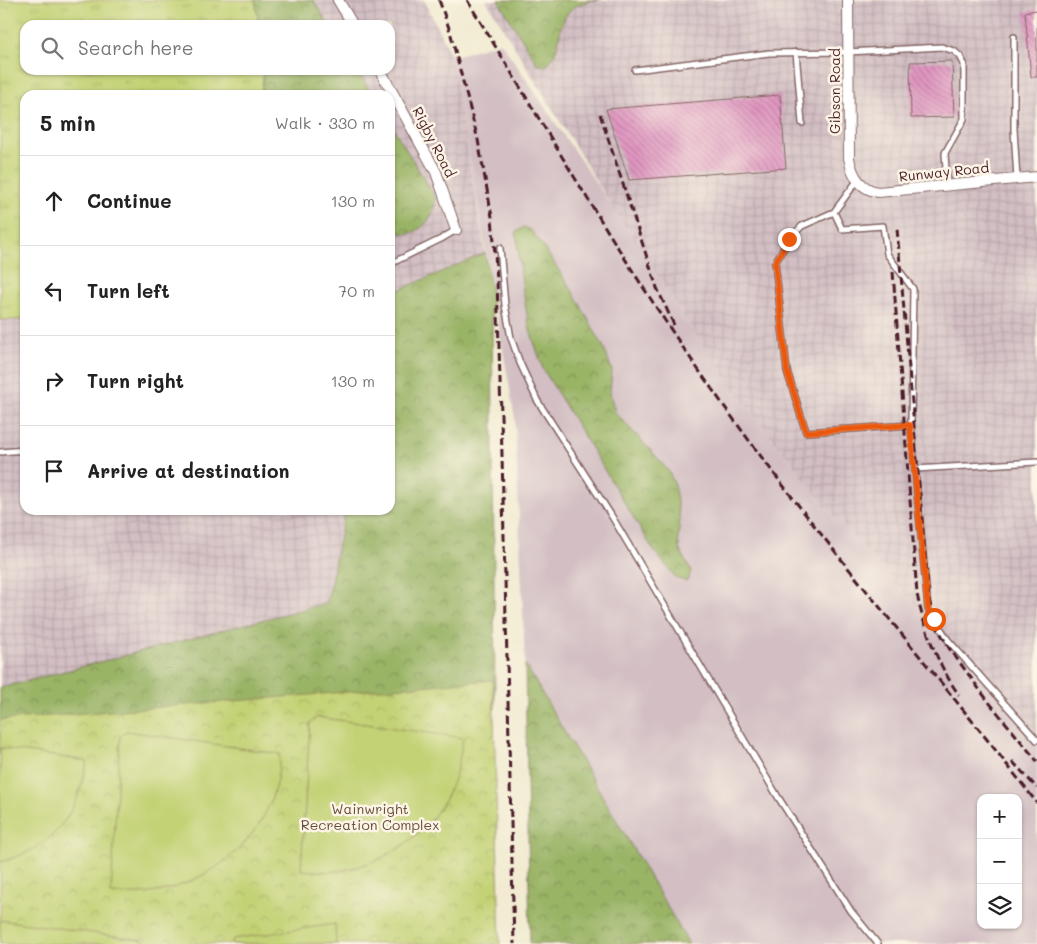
<!DOCTYPE html>
<html lang="en">
<head>
<meta charset="utf-8">
<style>
  :root { --surface:#fff; --page:#f6f6f6; --text:#222; --muted:#767676; --line:#e0e0e0 }
  body { margin:0; font-family:Mali,sans-serif; background:var(--page); color:var(--text) }
  .controls { position:absolute; right:15px; bottom:15px; display:grid; overflow:hidden; border-radius:10px; box-shadow:0 1px 4px #0004 }
  .controls button { width:45px; height:45px; display:grid; place-items:center; padding:0; border:0; border-bottom:1px solid var(--line); background:var(--surface); color:var(--text); font:25px sans-serif }
  .stop { position:absolute; width:15px; height:15px; margin:-11px; border:4px solid #ea580c; border-radius:50%; background:#fff }
  .stop.end { background:#ea580c; border-color:#fff; box-shadow:0 1px 5px #0008 }
  .list { margin:0; padding:0; list-style:none }
  h2 { display:flex; justify-content:space-between; align-items:center; height:65px; margin:0; padding:0 20px; font-size:21px }
  h2 small { font-size:16px; font-weight:400; color:var(--muted) }
  .list li { display:grid; grid-template-columns:32px 1fr auto; gap:15px; align-items:center; box-sizing:border-box; height:90px; padding:0 20px; border-top:1px solid var(--line) }
  .list b { display:block; font-size:19px; white-space:nowrap }
  .list em { font-size:16px; font-style:normal; color:var(--muted) }
  .icon { flex:none; width:28px; height:28px; fill:none; stroke:currentColor; stroke-width:2; stroke-linecap:round; stroke-linejoin:round }
  .map { position:relative; flex:none; width:1037px; height:944px; overflow:hidden }
  .search { position:absolute; background:var(--surface); box-shadow:0 1px 4px #0004; left:20px; top:20px; width:375px; height:55px; display:flex; align-items:center; gap:12px; box-sizing:border-box; padding:0 18px; border-radius:15px; color:var(--muted); font-size:19px }
  .panel { position:absolute; background:var(--surface); box-shadow:0 1px 4px #0004; left:20px; top:90px; width:375px; height:425px; border-radius:15px }
  .map>svg:first-child { display:block }
  .industrial { fill:url(#industrial-grid); fill-rule:evenodd }
  .railway { fill:#d2bec3; fill-rule:evenodd }
  .grass { fill:url(#grass-tufts); stroke:#867850 }
  .forest { fill:url(#forest-crowns); stroke:#726a48 }
  .park { fill:url(#park-crowns); stroke:#867850 }
  .garden { fill:#c3d274; stroke:#867850 }
  .building { fill:url(#building-back-hatch) }
  .lines { fill:none; stroke-linecap:round; stroke-linejoin:round }
  .lane-casing { stroke:#856665; stroke-width:8 }
  .street-casing { stroke:#856665; stroke-width:12 }
  .lane { stroke:#fff; stroke-width:5 }
  .street { stroke:#fff; stroke-width:10 }
  .rail { stroke:#4a1f2b; stroke-width:3; stroke-dasharray:8 4; stroke-linecap:butt }
  .route { stroke:#ea580c; stroke-width:6 }
  .labels { text-anchor:middle; stroke-width:5; stroke-linejoin:round; paint-order:stroke }
  .street-label { font-size:14px; fill:#4a1f2b; stroke:#fcf5e5 }
  .park-label { font-size:14px; fill:#684c3d; stroke:#fcf5e5 }
</style>
</head>
<body>
<div class="map">
<svg width="1037" height="944" viewBox="0 0 1037 944">
  <defs>
    <pattern id="industrial-grid" width="8" height="8" patternUnits="userSpaceOnUse" patternTransform="scale(1.25)"><rect width="8" height="8" fill="#d2bec3"/><path d="M0 4h8M4 0v8" fill="none" stroke="#b6a3a8"/></pattern>
    <pattern id="grass-tufts" width="24" height="20" patternUnits="userSpaceOnUse" patternTransform="scale(1.25)"><rect width="24" height="20" fill="#c3d274"/><path d="M3 7l-1-3M5 7V3M7 7l1-3M15 17l-1-3M17 17v-4M19 17l1-3" fill="none" stroke="#a9b465"/></pattern>
    <pattern id="forest-crowns" width="20" height="18" patternUnits="userSpaceOnUse" patternTransform="scale(1.25)"><rect width="20" height="18" fill="#9ab466"/><path d="M2 6a3 3 0 1 1 6 0M12 15a3 3 0 1 1 6 0" fill="none" stroke="#809254"/></pattern>
    <pattern id="park-crowns" width="20" height="18" patternUnits="userSpaceOnUse" patternTransform="scale(1.25)"><rect width="20" height="18" fill="#c3d274"/><path d="M2 6a3 3 0 1 1 6 0M12 15a3 3 0 1 1 6 0" fill="none" stroke="#a9b465"/></pattern>
    <pattern id="building-back-hatch" width="6" height="6" patternUnits="userSpaceOnUse" patternTransform="scale(1.25)"><rect width="6" height="6" fill="#e096c1"/><path d="M-1 5l2 2M0 0l6 6M5-1l2 2" fill="none" stroke="#b87a9d"/></pattern>
  </defs>
  <rect width="100%" height="100%" fill="#fcf5e5"/>
  <filter id="ink" filterUnits="userSpaceOnUse"><feTurbulence type="fractalNoise" baseFrequency=".02" numOctaves="2"/><feDisplacementMap in="SourceGraphic" scale="10" xChannelSelector="R" yChannelSelector="G"/><feConvolveMatrix kernelMatrix="1 2 1 2 8 2 1 2 1" color-interpolation-filters="sRGB"/></filter>
  <filter id="wash" filterUnits="userSpaceOnUse"><feTurbulence type="fractalNoise" baseFrequency=".0096" numOctaves="4" result="noise"/><feDisplacementMap in="SourceGraphic" scale="20" xChannelSelector="R" yChannelSelector="G"/><feGaussianBlur stdDeviation="1.12" result="paint"/><feColorMatrix in="noise" values="0 0 0 0 0 0 0 0 0 0 0 0 0 0 0 0 0 1.4 0 .05"/><feComposite in="paint" operator="in"/></filter>
  <g filter="url(#wash)">
    <rect width="100%" height="100%" fill="#f2ebd2"/>
    <!-- industrial -->
    <path class="industrial" d="M 0,0 L 424,0 L 452,57 L 485,253 L 390,294 L 390,95 L 25,95 L 25,510 L 345,510 L 327,603 L 0,688 ZM 25,25 L 390,25 L 390,70 L 25,70 Z
      M 486,0 L 1037,0 L 1037,737 L 825,506 L 718,369 L 612,207 Z"/>
    <!-- railway -->
    <path class="railway" d="M 501,42 L 612,207 L 718,369 L 825,506 L 1037,737 L 1037,944 L 689,944 L 525,664 L 515,419 L 452,57 ZM 981,798 L 1018,798 L 1018,925 L 981,925 Z"/>
    <!-- grass -->
    <path class="grass" d="M 0,0 L 256,0 L 259,25 L 25,25 L 25,70 L 264,70 L 261,95 L 25,95 L 25,320 L 0,320 Z"/>
    <!-- forest -->
    <path class="forest" d="M 255,0 L 313,0 L 329,25 L 259,25 Z
      M 498,0 L 599,0 C 545,5 571,42 546,66 L 538,65 Z
      M 264,70 L 357,70 L 373,95 L 261,95 Z
      M 390,123 L 434,195 C 439,213 420,238 400,233 C 397,232 393,229 390,227 Z
      M 524,227 L 531,230 L 540,242 L 572,290 L 603,346 L 612,370 L 610,393 L 615,412 L 655,455 L 669,472 L 674,483 L 680,520 L 678,538 L 680,551 L 691,571 L 689,578 L 686,581 L 677,579 L 652,548 L 543,369 L 529,327 L 523,291 L 516,232 Z
      M 485,253 L 492,295 L 495,709 L 483,718 L 0,723 L 0,688 L 327,603 L 345,510 L 390,510 L 390,294 Z
      M 525,664 L 689,944 L 530,944 Z"/>
    <!-- park -->
    <path class="park" d="M 493,680 L 500,944 L 0,944 L 0,720 Z"/>
    <!-- garden -->
    <path class="garden" d="M 317,717 L 463,738 C 460,758 456,779 446,797 C 427,835 385,863 343,870 C 329,873 315,871 301,870 L 310,723 Z
      M 126,731 L 280,754 C 279,765 278,777 275,788 C 261,842 210,881 157,892 C 142,895 126,894 111,894 L 120,737 Z
      M 0,748 L 87,761 C 77,816 55,847 0,862 Z
      M 0,920 L 144,940 L 144,944 L 0,944 Z
      M 335,924 L 336,944 L 231,944 L 233,939 Z"/>
    <g id="blocks">
      <!-- building -->
      <path class="building" d="M 1037,10 L 1037,77 L 1031,77 L 1025,12 Z
        M 952,61 L 954,117 L 911,118 L 910,62 Z
        M 780,95 L 786,168 L 629,180 L 606,109 Z"/>
    </g>
  </g>
  <g filter="url(#ink)">
    <use href="#blocks" fill-opacity="0" stroke="#856665" stroke-width="1"/>
    <g class="lines">
      <defs>
        <path id="lane" d="M 1014,37 L 1014,129 L 1017,179
          M 796,52 L 802,123
          M 635,70 L 769,53 L 848,52 L 942,47 L 954,51 L 960,56 L 964,64 L 964,119 L 945,153 L 947,186
          M 857,181 L 834,212 L 802,226 L 789,239 L 775,263 L 787,371 L 806,432 L 911,425
          M 834,212 L 842,229 L 883,226 L 887,254 L 913,289 L 911,425 L 915,469 L 1037,462
          M 500,248 L 505,305 L 511,338 L 520,363 L 537,400 L 611,515 L 778,797 L 851,911 L 878,944
          M 390,264 L 441,239 L 456,230
          M 0,452 L 25,450
          M 915,469 L 928,609 L 948,640 L 1037,740"/>
        <path id="street" d="M 338,0 L 353,25
          M 848,0 L 849,158 C 852,175 860,189 878,192 L 1037,177
          M 380,70 L 436,172 L 456,230"/>
      </defs>
      <!-- lane casing -->
      <use href="#lane" class="lane-casing"/>
      <!-- street casing -->
      <use href="#street" class="street-casing"/>
      <!-- lane -->
      <use href="#lane" class="lane"/>
      <!-- street -->
      <use href="#street" class="street"/>
      <!-- rail -->
      <path class="rail" d="M 439,0 L 450,31 L 478,140 L 492,217 L 494,242 L 497,280 L 501,415 L 514,944
        M 467,0 C 546,128 620,259 707,382 C 809,528 928,662 1037,803
        M 600,114 L 657,288 L 674,325
        M 897,229 L 929,600 L 936,625 L 949,648 L 988,701 L 1037,761
        M 893,272 L 917,594 C 924,629 938,665 959,695
        M 1012,761 L 1037,788"/>
    </g>
  </g>
  <g class="lines" filter="url(#ink)">
    <!-- route -->
    <path class="route" d="M 789,239 L 775,263 L 787,371 L 806,432 L 910,425 L 928,609 L 934,619"/>
  </g>
  <g class="labels">
    <!-- street labels -->
    <g class="street-label">
      <text transform="translate(835 91) rotate(-90)" y="5">Gibson Road</text>
      <text transform="translate(434 142) rotate(63)" y="5">Rigby Road</text>
      <text transform="translate(944 172) rotate(-6)" y="5">Runway Road</text>
    </g>
    <!-- park labels -->
    <g class="park-label">
      <text x="370" y="814">Wainwright<tspan x="370" dy="16">Recreation Complex</tspan></text>
    </g>
  </g>
</svg>
<div class="controls">
<button>+</button>
<button>−</button>
<button><svg class="icon" aria-label="layers" viewBox="0 0 24 24"><path d="M12 4l9 5-9 5-9-5zM3 14l9 5 9-5"/></svg></button>
</div>
<div class="stop" style="left:934px;top:619px"></div>
<div class="stop end" style="left:789px;top:239px"></div>
<div class="search"><svg class="icon" aria-label="search" viewBox="0 0 24 24"><circle cx="10" cy="10" r="6"/><path d="M15 15l6 6"/></svg>Search here</div>
<section class="panel">
<h2>5 min<small>Walk · 330 m</small></h2>
<ul class="list">
<li><svg class="icon" aria-label="ahead" viewBox="0 0 24 24"><path d="M12 20V5M6 11l6-6 6 6"/></svg><div><b>Continue</b></div><em>130 m</em></li>
<li><svg class="icon" aria-label="left" viewBox="0 0 24 24"><path d="M17 20v-9H6M10 6l-5 5 5 5"/></svg><div><b>Turn left</b></div><em>70 m</em></li>
<li><svg class="icon" aria-label="right" viewBox="0 0 24 24"><path d="M7 20v-9h11M14 6l5 5-5 5"/></svg><div><b>Turn right</b></div><em>130 m</em></li>
<li><svg class="icon" aria-label="arrive" viewBox="0 0 24 24"><path d="M6 21V4h12l-3 4 3 4H6"/></svg><div><b>Arrive at destination</b></div></li>
</ul>
</section>
</div>
</body>
</html>
